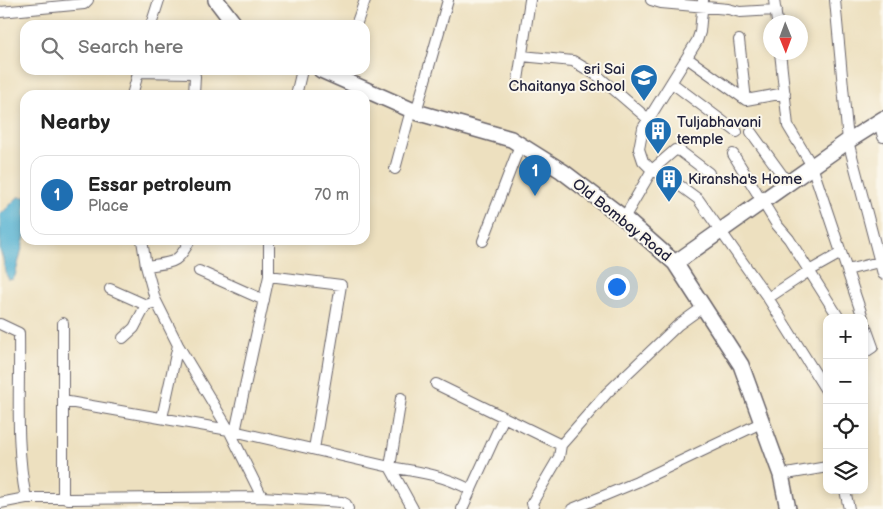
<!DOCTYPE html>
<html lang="en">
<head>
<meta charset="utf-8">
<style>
  :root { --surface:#fff; --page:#f6f6f6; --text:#222; --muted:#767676; --line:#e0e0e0; --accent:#1f6fb2 }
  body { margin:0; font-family:"Balsamiq Sans",sans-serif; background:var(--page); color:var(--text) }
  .controls { position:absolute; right:15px; bottom:15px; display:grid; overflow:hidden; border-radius:10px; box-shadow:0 2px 8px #0003 }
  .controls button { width:45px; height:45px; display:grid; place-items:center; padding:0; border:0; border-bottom:1px solid var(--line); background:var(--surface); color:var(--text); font:25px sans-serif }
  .compass { position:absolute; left:763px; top:15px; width:45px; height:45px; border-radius:50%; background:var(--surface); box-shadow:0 2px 8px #0003; rotate:179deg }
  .you { position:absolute; left:616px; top:286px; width:18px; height:18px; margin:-12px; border:4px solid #fff; border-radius:50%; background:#1a73e8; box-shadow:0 0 0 8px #1a73e833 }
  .badge { display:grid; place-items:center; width:32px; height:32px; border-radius:50%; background:var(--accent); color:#fff; font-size:16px; font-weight:700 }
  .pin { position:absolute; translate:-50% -41px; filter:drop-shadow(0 1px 2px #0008) }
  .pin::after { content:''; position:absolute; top:26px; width:18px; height:15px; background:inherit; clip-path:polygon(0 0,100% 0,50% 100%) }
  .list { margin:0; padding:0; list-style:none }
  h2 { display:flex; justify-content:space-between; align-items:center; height:65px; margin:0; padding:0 20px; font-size:21px }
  h2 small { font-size:16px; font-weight:400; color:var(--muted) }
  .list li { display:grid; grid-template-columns:32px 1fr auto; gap:15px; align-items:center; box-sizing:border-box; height:80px; margin:0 10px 10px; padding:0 10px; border:1px solid var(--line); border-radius:15px }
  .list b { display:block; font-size:19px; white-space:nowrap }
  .list p { margin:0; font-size:16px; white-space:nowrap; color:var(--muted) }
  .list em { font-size:16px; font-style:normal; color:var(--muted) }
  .icon { flex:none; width:28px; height:28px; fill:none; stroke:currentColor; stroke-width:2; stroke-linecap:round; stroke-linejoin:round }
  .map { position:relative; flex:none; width:883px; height:509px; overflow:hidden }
  .search { position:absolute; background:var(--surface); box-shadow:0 2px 8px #0003; left:20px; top:20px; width:350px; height:55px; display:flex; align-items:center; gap:12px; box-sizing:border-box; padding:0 18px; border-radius:15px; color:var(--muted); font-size:19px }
  .panel { position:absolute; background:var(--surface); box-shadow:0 2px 8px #0003; left:20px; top:90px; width:350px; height:155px; border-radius:15px }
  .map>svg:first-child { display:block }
  .water { fill:#53b1d1; stroke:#3a6a86 }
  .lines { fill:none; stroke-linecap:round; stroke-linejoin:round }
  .street-casing { stroke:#696469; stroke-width:12 }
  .secondary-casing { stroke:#696469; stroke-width:18 }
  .street { stroke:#fff; stroke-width:10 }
  .secondary { stroke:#fff; stroke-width:15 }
  .labels { text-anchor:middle; stroke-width:4; stroke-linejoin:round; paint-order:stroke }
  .poi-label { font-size:15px; fill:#22223b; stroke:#fbf7ec; text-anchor:start }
  .street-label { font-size:15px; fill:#22223b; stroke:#fbf7ec }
</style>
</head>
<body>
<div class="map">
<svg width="883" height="509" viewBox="0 0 883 509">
  <rect width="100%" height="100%" fill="#fbf7ec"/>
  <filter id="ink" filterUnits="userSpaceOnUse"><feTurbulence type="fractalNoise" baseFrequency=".02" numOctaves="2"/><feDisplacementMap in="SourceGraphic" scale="10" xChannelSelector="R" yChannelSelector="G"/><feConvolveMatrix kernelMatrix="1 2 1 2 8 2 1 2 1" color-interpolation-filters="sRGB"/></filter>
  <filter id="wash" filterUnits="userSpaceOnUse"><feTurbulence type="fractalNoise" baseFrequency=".0096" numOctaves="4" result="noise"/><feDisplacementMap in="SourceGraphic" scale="20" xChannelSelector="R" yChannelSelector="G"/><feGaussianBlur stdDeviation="1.12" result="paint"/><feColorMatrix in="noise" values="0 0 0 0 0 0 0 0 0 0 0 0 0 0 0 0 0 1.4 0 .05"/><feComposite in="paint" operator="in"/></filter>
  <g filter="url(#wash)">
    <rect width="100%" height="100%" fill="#ede0bf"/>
    <!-- water -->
    <path class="water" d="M 18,197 L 25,197 L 25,236 L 15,276 L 13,279 L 9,280 L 5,272 L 3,259 L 0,250 L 0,215 Z"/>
  </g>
  <g filter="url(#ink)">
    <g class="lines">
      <defs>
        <path id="street" d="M 651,0 L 661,3 L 728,9 L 740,12 L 776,10
          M 774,0 L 777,22
          M 835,0 L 848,141 L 883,274
          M 0,12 L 84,4 L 88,0
          M 151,25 L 159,0
          M 356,25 L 365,0
          M 739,40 L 746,100
          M 780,52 L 788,126 L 812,166 L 863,318
          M 522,56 L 573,61 L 598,76 L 648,119
          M 687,58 L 746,100 L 785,93
          M 138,72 L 192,73 L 195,76 L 194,95
          M 518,80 L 530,0
          M 672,83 L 737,132
          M 132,95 L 139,70
          M 296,95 L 302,70
          M 416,112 L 448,0
          M 879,122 L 883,137
          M 751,132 L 788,183
          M 733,154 L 777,225 L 789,239 L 839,318
          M 395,169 L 411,110
          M 709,173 L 680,151 L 675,150 L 652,170 L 679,185 L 698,199 L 768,298 L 827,392
          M 624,218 L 652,170 L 643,161 L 639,149 L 643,128 L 697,41 L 700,32 L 703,0
          M 142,240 L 146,266 L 155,299 L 178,345 L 229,430 L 262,497
          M 483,241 L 520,145
          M 146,266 C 173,262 177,265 190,240
          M 847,270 L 883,261
          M 199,271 L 264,300
          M 269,276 L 269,240
          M 110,289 L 146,305 L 156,302
          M 768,298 L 809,271 L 841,253
          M 864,322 L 873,347 L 864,353
          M 63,323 L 63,498 L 69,499 L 262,497 L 342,502 L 346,504 L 348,509
          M 0,324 L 19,333 C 20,388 15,444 26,498
          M 123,338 L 134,328 L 146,305
          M 436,384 L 561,445 L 559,457 L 532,503 L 534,509
          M 401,398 L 390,467 C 421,472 443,475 471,490
          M 63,401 L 229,430 L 390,467 L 413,509
          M 162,418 L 178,345
          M 235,432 L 269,276 L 341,285 L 314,449
          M 561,445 L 607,393 L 678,325 L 703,307
          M 781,475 L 827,467
          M 845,490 L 849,509
          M 0,503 L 26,498 L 63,498
          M 462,509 L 504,417
          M 572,509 L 637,482 L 763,422"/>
        <path id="secondary" d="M 216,0 L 235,25
          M 321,70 L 416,112 L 511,139 L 562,171 L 624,218 L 675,263 L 741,365 L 781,475 L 788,509
          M 675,263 L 848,141 L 883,119"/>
      </defs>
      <!-- street casing -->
      <use href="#street" class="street-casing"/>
      <!-- secondary casing -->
      <use href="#secondary" class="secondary-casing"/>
      <!-- street -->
      <use href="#street" class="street"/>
      <!-- secondary -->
      <use href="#secondary" class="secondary"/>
    </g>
  </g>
  <!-- icons -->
  <defs>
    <symbol id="university-pin" viewBox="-11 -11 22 30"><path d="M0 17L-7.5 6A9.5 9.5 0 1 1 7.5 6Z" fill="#1f6fb2" stroke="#fbf7ec"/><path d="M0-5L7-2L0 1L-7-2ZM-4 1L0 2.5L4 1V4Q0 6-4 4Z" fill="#fff"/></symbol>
    <symbol id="building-pin" viewBox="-11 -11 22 30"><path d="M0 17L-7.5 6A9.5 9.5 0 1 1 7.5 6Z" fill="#1f6fb2" stroke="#fbf7ec"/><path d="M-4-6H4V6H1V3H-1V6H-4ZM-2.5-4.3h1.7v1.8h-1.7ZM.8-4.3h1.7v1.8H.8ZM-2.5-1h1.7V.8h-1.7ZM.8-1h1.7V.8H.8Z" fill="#fff"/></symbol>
  </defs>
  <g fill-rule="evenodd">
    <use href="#university-pin" x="628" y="62" width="32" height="43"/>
    <use href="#building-pin" x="642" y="115" width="32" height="43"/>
    <use href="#building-pin" x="653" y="163" width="32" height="43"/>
  </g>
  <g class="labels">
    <!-- poi labels -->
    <g class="poi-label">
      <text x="625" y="74" text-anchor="end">sri Sai<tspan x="625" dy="17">Chaitanya School</tspan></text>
      <text x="677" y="127">Tuljabhavani<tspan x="677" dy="17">temple</tspan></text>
      <text x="688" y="184">Kiransha's Home</text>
    </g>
    <!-- street labels -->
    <g class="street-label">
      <text transform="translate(622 220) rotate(39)" y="5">Old Bombay Road</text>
    </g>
  </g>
</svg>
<div class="controls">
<button>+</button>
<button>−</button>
<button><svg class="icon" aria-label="locate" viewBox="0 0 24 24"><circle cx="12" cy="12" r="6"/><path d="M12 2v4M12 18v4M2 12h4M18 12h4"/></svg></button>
<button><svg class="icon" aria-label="layers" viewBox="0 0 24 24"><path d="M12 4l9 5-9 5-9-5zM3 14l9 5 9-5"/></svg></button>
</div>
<svg class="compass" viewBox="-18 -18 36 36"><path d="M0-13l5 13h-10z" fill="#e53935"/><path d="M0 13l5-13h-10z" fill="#767676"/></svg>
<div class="you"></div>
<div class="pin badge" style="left:535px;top:196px">1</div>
<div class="search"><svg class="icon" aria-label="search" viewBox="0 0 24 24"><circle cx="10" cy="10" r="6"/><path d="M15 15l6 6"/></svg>Search here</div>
<section class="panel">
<h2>Nearby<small></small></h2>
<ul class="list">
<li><span class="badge">1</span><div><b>Essar petroleum</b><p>Place</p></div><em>70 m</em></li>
</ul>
</section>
</div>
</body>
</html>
